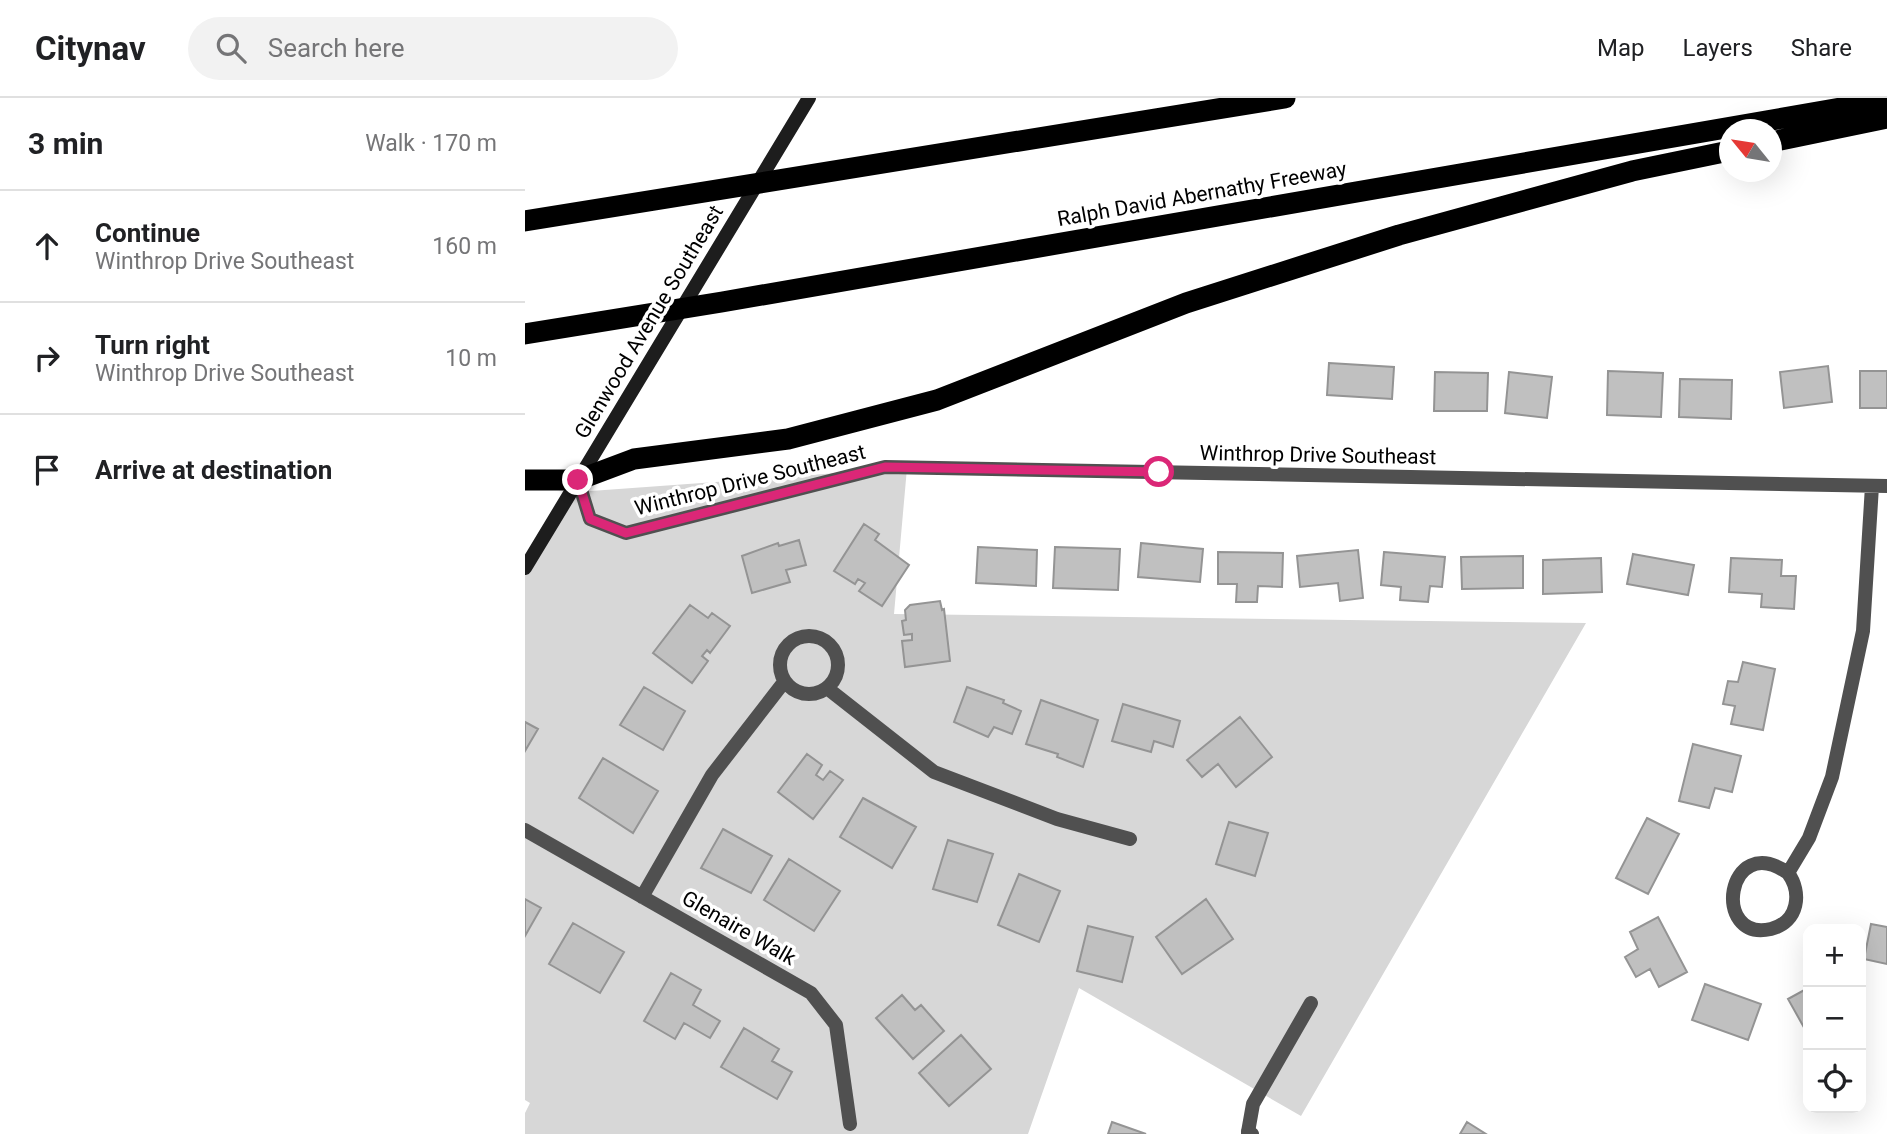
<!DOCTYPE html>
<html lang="en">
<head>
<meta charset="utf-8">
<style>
  :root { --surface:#fff; --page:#f2f2f2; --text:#202124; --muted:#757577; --line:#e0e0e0 }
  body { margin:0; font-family:Roboto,sans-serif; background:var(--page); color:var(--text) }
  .controls { position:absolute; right:21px; bottom:21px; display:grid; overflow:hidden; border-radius:14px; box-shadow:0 7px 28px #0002 }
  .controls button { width:63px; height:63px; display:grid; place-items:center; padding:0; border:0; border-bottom:2px solid var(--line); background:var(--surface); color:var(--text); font:35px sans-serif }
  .compass { position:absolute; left:1194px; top:21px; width:63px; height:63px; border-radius:50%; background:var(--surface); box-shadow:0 7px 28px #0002; rotate:300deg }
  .stop { position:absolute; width:21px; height:21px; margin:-16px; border:5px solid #db2777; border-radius:50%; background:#fff }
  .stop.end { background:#db2777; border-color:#fff; box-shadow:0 2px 7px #0008 }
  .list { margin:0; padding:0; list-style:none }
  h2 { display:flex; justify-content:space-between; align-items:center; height:91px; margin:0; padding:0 28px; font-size:30px }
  h2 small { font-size:23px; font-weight:400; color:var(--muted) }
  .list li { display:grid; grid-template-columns:46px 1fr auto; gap:21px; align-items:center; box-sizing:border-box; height:112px; padding:0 28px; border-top:2px solid var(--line) }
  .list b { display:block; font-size:26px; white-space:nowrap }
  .list p { margin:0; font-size:23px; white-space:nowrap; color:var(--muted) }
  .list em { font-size:23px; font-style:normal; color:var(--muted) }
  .icon { flex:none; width:38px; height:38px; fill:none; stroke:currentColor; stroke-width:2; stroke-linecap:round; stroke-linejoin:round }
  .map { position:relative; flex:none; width:1362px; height:1036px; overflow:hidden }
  header { display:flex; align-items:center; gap:42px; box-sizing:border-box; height:98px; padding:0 35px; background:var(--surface); border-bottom:2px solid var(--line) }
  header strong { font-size:33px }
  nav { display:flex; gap:38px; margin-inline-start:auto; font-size:24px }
  .search { width:490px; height:63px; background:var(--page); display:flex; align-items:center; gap:18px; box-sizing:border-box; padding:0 24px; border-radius:38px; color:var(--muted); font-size:26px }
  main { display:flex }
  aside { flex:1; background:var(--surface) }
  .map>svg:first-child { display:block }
  .green { fill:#d7d7d7 }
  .building { fill:#c0c0c0; stroke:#949494; stroke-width:2 }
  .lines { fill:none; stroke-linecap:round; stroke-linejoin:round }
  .lane { stroke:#505050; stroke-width:14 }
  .street { stroke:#505050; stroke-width:14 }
  .secondary { stroke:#1d1d1d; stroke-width:14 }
  .highway { stroke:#000; stroke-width:21 }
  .route { stroke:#db2777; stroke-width:9 }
  .labels { text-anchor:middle; stroke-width:7; stroke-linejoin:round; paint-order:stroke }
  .street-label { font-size:21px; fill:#000; stroke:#fff }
</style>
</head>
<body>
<header>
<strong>Citynav</strong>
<div class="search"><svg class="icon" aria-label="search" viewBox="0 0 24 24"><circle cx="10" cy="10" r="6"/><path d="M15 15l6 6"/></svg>Search here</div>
<nav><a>Map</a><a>Layers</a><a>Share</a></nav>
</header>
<main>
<aside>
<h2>3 min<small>Walk · 170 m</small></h2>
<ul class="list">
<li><svg class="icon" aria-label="ahead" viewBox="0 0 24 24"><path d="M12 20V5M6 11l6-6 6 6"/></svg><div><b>Continue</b><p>Winthrop Drive Southeast</p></div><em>160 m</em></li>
<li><svg class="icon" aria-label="right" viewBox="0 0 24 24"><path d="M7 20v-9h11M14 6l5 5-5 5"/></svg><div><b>Turn right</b><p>Winthrop Drive Southeast</p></div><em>10 m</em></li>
<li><svg class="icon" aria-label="arrive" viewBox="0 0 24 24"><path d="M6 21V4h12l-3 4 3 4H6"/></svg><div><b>Arrive at destination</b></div></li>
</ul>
</aside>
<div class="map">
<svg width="1362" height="1036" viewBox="0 0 1362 1036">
  <rect width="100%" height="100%" fill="#fff"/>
  <!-- green -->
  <path class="green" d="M 382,370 L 369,516 L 1061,525 L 776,1018 L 554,890 L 503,1036 L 0,1036 L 0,1015 L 5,1005 L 0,1002 L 0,475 L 52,394 Z"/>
  <!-- building -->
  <path class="building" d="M 804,265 L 869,269 L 867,301 L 802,297 Z
    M 1303,268 L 1307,304 L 1259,310 L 1255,274 Z
    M 1083,273 L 1138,275 L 1136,319 L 1082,317 Z
    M 1335,273 L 1362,273 L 1362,310 L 1335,310 Z
    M 910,274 L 963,275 L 962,313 L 909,313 Z
    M 984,274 L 1027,279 L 1022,320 L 980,315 Z
    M 1155,281 L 1207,282 L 1206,321 L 1154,319 Z
    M 339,426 L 354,436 L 350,442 L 384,467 L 357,508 L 334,493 L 340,485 L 333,481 L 330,486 L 309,473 Z
    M 274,442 L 281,467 L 261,472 L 265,484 L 227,495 L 217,458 L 253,445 L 254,448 Z
    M 616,445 L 678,451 L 675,484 L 613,479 Z
    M 453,449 L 512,452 L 511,488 L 451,485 Z
    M 530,449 L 595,451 L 593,492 L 528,490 Z
    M 833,452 L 838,500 L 815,503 L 813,485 L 775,489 L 772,458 Z
    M 693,454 L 758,455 L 757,489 L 733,488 L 732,504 L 711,504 L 712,486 L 693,486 Z
    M 859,454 L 920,459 L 917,489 L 905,488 L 903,504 L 875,502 L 876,489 L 856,487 Z
    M 1108,456 L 1169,467 L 1163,497 L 1102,486 Z
    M 998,458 L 998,490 L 937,491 L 936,459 Z
    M 1076,460 L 1077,494 L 1018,496 L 1018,462 Z
    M 1206,460 L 1257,462 L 1256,478 L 1271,478 L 1269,511 L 1236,509 L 1237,496 L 1204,494 Z
    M 415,503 L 417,512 L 419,511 L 425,563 L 380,569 L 377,543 L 387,542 L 387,536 L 379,537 L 377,523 L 381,522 L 380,512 L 385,507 Z
    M 165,507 L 183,520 L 187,515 L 205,528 L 185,555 L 182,552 L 177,558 L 183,563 L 167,585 L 128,555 Z
    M 1218,564 L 1250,571 L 1238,632 L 1206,626 L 1210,608 L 1198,606 L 1203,583 L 1213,584 Z
    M 119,589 L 160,613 L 138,652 L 95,627 Z
    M 442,589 L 479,602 L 478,605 L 496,613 L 487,636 L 469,629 L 463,639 L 429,624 Z
    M 516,602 L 573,622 L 558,669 L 532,659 L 533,656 L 501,646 Z
    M 598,606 L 655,623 L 648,649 L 629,643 L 626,654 L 587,643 Z
    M 715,619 L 747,659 L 711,689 L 693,666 L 677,679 L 662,662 Z
    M 0,624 L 13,631 L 0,653 Z
    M 1168,646 L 1216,658 L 1207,694 L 1190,690 L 1184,710 L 1154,703 Z
    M 282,656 L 297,667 L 291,677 L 298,682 L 305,673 L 318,682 L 288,721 L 253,694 Z
    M 78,660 L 133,693 L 108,735 L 54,700 Z
    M 338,700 L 391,729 L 367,770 L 315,739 Z
    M 1122,720 L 1154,736 L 1123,796 L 1091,780 Z
    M 704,724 L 743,735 L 730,778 L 691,766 Z
    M 198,731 L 247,758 L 226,795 L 176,770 Z
    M 423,742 L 468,756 L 452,804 L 408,791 Z
    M 264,761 L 315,793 L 289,833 L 239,802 Z
    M 494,776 L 535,793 L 514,844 L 473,827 Z
    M 0,801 L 16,810 L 0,838 Z
    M 681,801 L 708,841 L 657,876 L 631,839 Z
    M 1133,819 L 1162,874 L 1134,889 L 1125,871 L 1111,879 L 1100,859 L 1113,851 L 1105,834 Z
    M 48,825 L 99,854 L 75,895 L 24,866 Z
    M 1346,826 L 1362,829 L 1362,866 L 1339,861 Z
    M 563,828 L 608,839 L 597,884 L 552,873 Z
    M 146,875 L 176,892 L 168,907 L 195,923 L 185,940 L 159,925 L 150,941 L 119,923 Z
    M 1180,886 L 1236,906 L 1223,942 L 1167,922 Z
    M 1283,890 L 1283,931 L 1281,933 L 1263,901 Z
    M 377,897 L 390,912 L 396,907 L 419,933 L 388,961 L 351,920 Z
    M 219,930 L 254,951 L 247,963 L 267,974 L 252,1001 L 196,969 Z
    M 436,937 L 466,971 L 424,1008 L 394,975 Z
    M 587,1024 L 621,1036 L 583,1036 Z
    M 942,1024 L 961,1036 L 935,1036 Z"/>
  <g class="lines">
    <!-- lane -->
    <path class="lane" d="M 723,1034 L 728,1006 L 786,905"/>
    <!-- street -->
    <path class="street" d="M 53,382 L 65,421 L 101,435 L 360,369 L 1362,388
      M255 567a29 29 0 1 1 58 0a29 29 0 1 1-58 0Z
      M 302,590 L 409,674 L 532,721 L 605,741
      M 0,732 L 286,895 L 311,927 L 325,1026
      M 1263,775 C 1201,732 1186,845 1246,831 C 1274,824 1277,794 1263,775 L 1284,740 L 1307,679 L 1338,533 L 1347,388
      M 117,799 L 187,677 L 259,584
      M 723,1036 L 723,1034 L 727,1036"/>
    <!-- secondary -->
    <path class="secondary" d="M 0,470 L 284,0"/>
    <!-- highway -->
    <path class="highway" d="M 1246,44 L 1362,20
      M 0,123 L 760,0
      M 0,236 L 197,204 L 1362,2
      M 0,382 L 53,382 L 109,361 L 263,341 L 412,302 L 661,205 L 874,137 L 1107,73 L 1204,53"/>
  </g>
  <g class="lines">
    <!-- route -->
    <path class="route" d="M 53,382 L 65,421 L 101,435 L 360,369 L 634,374"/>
  </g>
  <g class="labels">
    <!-- street labels -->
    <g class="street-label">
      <text transform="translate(677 96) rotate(-10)" y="7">Ralph David Abernathy Freeway</text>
      <text transform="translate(124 224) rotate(-59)" y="7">Glenwood Avenue Southeast</text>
      <text transform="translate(793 357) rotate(1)" y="7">Winthrop Drive Southeast</text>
      <text transform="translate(225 382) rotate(-14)" y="7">Winthrop Drive Southeast</text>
      <text transform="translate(214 830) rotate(30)" y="7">Glenaire Walk</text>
    </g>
  </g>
</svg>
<div class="controls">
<button>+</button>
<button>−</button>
<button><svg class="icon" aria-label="locate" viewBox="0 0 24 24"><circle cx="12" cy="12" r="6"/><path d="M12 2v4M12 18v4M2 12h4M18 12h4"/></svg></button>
</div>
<svg class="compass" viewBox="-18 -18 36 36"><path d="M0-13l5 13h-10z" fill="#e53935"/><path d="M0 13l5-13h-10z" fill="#757577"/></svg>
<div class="stop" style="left:634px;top:374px"></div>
<div class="stop end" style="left:53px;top:382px"></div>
</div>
</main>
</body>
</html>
